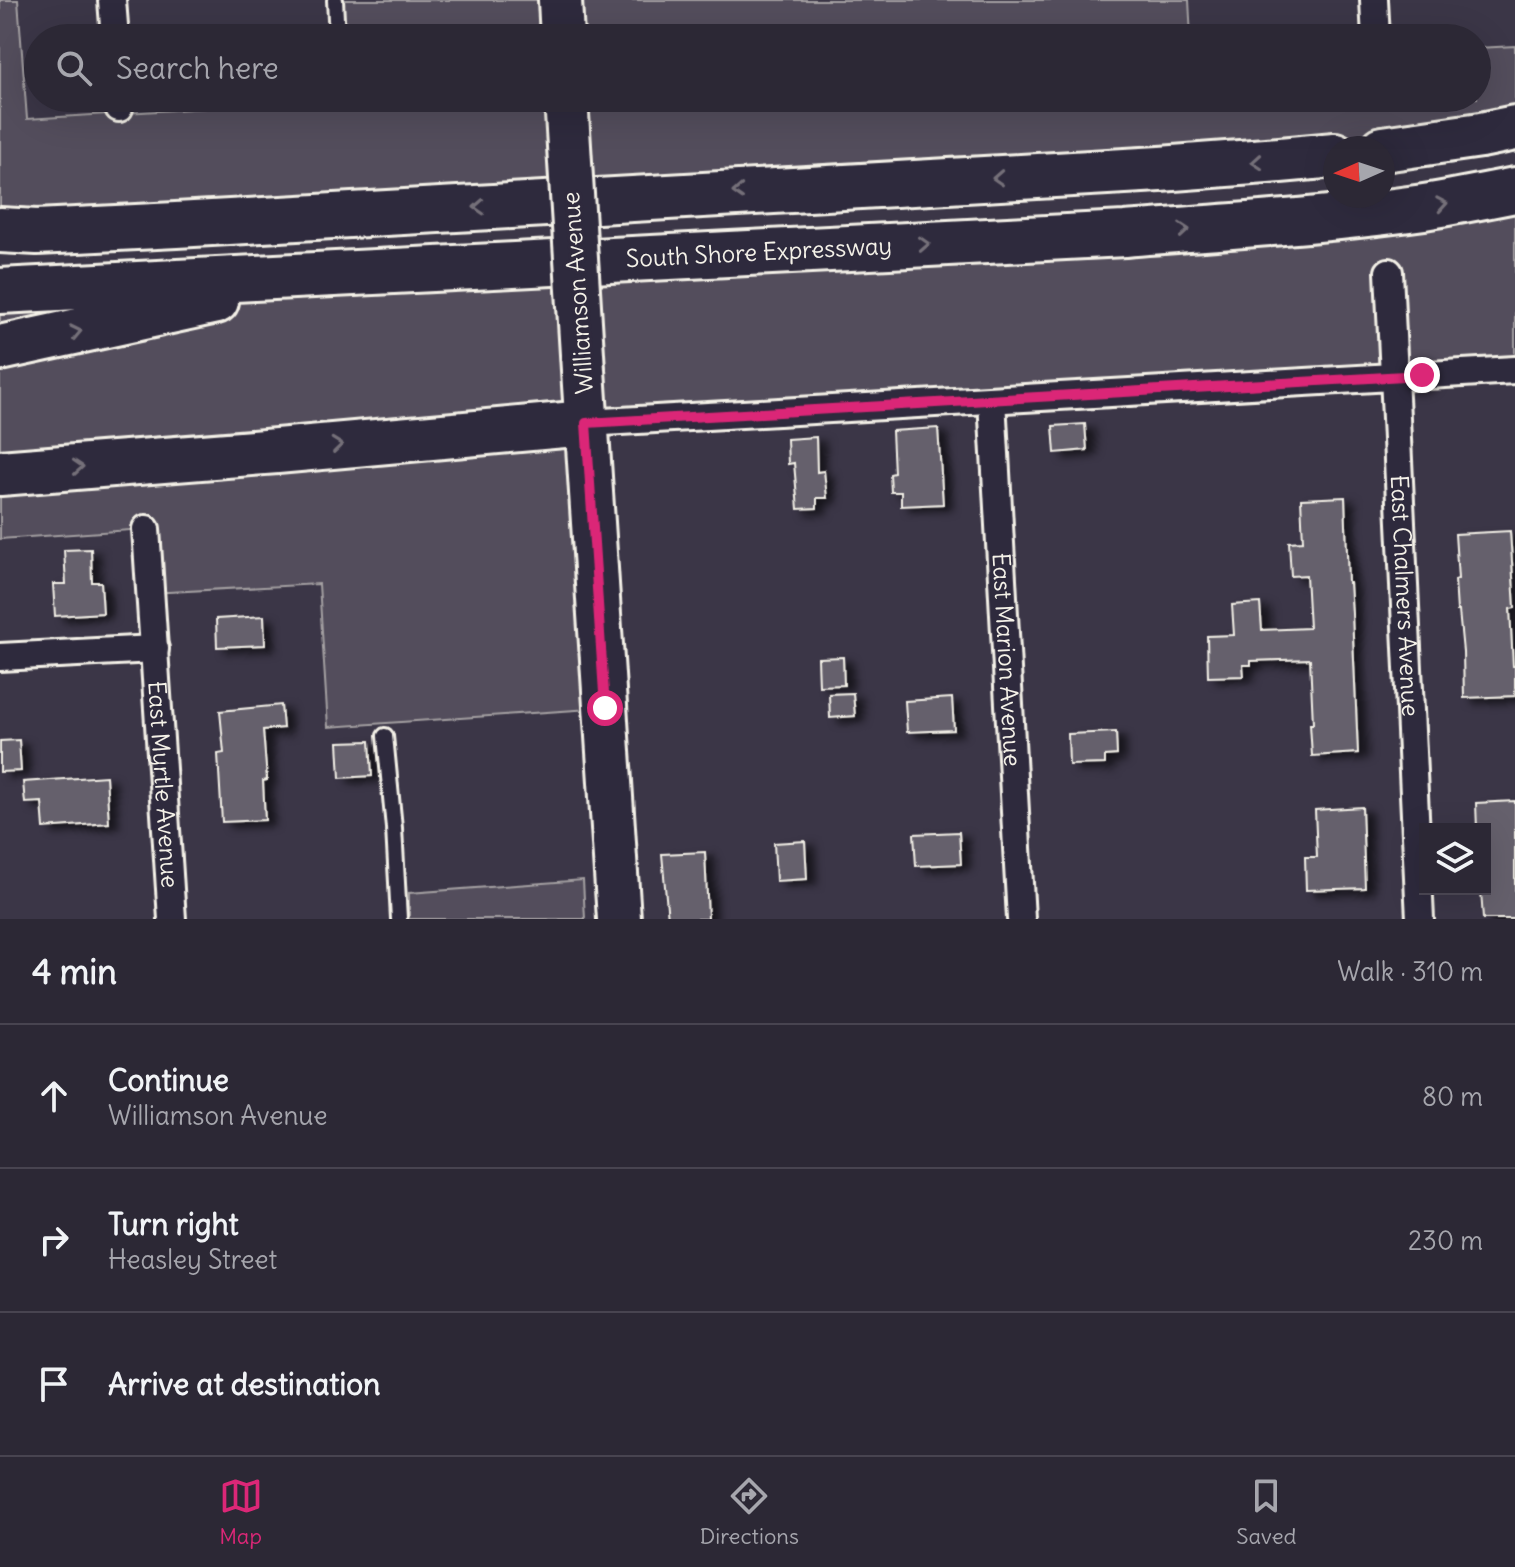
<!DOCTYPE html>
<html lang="en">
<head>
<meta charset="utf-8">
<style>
  :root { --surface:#2c2835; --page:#34303d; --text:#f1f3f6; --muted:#a6a6ad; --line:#484450; --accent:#db2777 }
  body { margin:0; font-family:Delius,sans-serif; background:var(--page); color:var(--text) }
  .controls { position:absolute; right:24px; bottom:24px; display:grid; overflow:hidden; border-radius:0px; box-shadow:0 8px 32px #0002 }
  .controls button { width:72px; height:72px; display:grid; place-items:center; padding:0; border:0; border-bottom:2px solid var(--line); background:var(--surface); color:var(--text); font:40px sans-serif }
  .compass { position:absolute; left:1323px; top:136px; width:72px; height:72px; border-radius:50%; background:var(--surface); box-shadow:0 8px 32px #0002; rotate:267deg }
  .stop { position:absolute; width:24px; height:24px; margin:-18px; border:6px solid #db2777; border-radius:50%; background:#fff }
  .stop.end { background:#db2777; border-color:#fff; box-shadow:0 2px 8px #0008 }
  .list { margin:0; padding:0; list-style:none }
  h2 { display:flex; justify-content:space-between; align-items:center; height:104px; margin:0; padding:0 32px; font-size:34px }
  h2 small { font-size:26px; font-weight:400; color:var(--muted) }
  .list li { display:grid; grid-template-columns:52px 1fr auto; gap:24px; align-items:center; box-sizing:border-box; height:144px; padding:0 32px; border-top:2px solid var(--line) }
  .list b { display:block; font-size:30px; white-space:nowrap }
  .list p { margin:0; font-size:26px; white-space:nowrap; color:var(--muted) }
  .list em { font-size:26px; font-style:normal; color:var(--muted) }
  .icon { flex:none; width:44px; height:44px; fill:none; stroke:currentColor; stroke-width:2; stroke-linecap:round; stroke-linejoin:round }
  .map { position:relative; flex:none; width:1515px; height:919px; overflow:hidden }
  .search { position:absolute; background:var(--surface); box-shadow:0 8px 32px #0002; left:24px; right:24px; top:24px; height:88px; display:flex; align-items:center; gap:20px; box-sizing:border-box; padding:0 28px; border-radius:44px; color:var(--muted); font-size:30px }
  .sheet { height:536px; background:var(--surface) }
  nav { display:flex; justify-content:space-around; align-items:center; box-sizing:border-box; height:112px; border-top:2px solid var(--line); background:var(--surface); font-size:22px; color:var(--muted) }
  nav a { display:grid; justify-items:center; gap:4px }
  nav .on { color:var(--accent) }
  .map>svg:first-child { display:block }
  .green { fill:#534e5c; stroke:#a4a0a2; stroke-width:2 }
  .building { fill:#65616c; stroke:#f4f1e8; stroke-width:2; filter:url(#shadow) }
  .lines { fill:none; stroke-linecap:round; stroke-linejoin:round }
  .lane-casing { stroke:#f4f1e8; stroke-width:20 }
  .street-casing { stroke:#f4f1e8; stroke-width:32 }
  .primary-casing { stroke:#f4f1e8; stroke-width:48 }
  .highway-casing { stroke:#f4f1e8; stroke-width:50 }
  .lane { stroke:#2f2a3d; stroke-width:14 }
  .street { stroke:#2f2a3d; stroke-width:26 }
  .primary { stroke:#2f2a3d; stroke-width:42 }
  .highway { stroke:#2f2a3d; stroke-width:44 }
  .primary-bridge-casing { stroke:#f4f1e8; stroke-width:48; stroke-linecap:butt }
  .primary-bridge { stroke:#2f2a3d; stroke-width:42 }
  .oneway { stroke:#747079 }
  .route { stroke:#db2777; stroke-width:10 }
  .labels { text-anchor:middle; stroke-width:6; stroke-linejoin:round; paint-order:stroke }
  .street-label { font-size:24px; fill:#f4f1e8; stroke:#2f2a3d }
</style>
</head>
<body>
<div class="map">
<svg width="1515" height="919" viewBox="0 0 1515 919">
  <defs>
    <filter id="shadow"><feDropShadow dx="9" dy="5" stdDeviation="4" flood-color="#0009"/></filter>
  </defs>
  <rect width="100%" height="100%" fill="#3b3647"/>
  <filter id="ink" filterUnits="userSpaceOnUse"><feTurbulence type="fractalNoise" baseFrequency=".0125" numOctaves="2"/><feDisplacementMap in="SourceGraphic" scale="16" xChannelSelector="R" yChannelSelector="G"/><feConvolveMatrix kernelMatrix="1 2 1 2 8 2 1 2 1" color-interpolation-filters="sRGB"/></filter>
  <g filter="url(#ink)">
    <!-- green -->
    <path class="green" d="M 0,0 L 18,0 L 27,119 L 341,100 L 342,98 L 1477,98 L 1477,48 L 1515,46 L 1515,128 L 1383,148 L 1335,148 L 0,234 Z
      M 335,0 L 1189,0 L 1191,38 L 337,38 Z
      M 1515,190 L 1515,370 L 587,423 L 605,708 L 328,727 L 319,584 L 150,593 L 145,529 L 0,539 L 0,291 Z
      M 583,880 L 585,919 L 409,919 L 409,893 Z"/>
    <!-- building -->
    <path class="building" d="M 1085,424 L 1087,450 L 1055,453 L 1053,426 Z
      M 938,428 L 943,504 L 901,506 L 901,492 L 891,492 L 890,474 L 894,473 L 892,431 Z
      M 816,437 L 817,472 L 824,471 L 827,498 L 817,498 L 817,508 L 798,509 L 794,463 L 788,464 L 787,439 Z
      M 1345,497 L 1348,583 L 1350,583 L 1352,614 L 1358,753 L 1312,756 L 1310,724 L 1313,724 L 1310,659 L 1251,661 L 1251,665 L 1243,665 L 1244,676 L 1208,677 L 1207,636 L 1234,635 L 1232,605 L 1260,603 L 1262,630 L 1309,628 L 1306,575 L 1291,576 L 1289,542 L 1303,541 L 1301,499 Z
      M 1510,531 L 1515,608 L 1510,609 L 1513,666 L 1515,666 L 1515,696 L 1464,698 L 1463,652 L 1459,611 L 1457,611 L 1455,580 L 1458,579 L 1455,534 Z
      M 91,549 L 92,582 L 101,582 L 103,613 L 55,616 L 53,584 L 66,584 L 64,550 Z
      M 264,616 L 265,645 L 217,647 L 216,619 Z
      M 843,657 L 844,685 L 819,686 L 818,658 Z
      M 853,693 L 855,716 L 830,718 L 829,694 Z
      M 952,698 L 954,730 L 907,732 L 905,701 Z
      M 281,705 L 283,728 L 263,730 L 267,780 L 263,781 L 265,820 L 222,822 L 218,754 L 224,753 L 220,711 Z
      M 1116,732 L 1117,755 L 1105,756 L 1105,764 L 1069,765 L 1068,734 Z
      M 19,740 L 21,771 L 0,772 L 0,741 Z
      M 370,741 L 372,776 L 340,778 L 338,742 Z
      M 106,776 L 109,823 L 44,828 L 42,802 L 25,803 L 23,782 Z
      M 1515,801 L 1515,919 L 1483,919 L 1481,891 L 1485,890 L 1485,829 L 1477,829 L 1476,803 Z
      M 1362,807 L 1365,888 L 1306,890 L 1305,857 L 1317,857 L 1315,810 Z
      M 959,832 L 961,864 L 916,866 L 914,834 Z
      M 805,841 L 807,879 L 776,881 L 774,843 Z
      M 705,852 L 708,919 L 668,919 L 662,854 Z"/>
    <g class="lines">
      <defs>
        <path id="lane" d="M 335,0 L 337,38
          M 385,736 L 394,828 L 399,919"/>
        <g id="street">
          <path d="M 112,0 L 115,38"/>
          <path d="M 1374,0 L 1376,38"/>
          <path d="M 119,98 L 119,108"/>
          <path id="s1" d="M 1389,272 L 1420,919"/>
          <path id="s2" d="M 992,400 L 1021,919"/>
          <path d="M 586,423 L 1515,370"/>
          <path id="s3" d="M 146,529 L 172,919"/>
          <path d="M 0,657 L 155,649"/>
        </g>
        <path id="primary" d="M 560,0 L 562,38
          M 583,370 L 619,919"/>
        <g id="highway">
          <path d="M 1383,149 L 1481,135 L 1515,128"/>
          <path d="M 0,230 L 37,232 L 176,225 L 1160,169 L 1280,160 L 1335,155"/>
          <path id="s4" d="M 0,291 L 1125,234 C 1225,226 1325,221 1424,207 C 1455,202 1485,196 1515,190"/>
          <path d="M 0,348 L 216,301"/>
          <path d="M 0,473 L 277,451 L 586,423"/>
        </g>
      </defs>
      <!-- lane casing -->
      <use href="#lane" class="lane-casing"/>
      <!-- street casing -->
      <use href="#street" class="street-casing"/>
      <!-- primary casing -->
      <use href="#primary" class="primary-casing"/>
      <!-- highway casing -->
      <use href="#highway" class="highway-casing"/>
      <!-- lane -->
      <use href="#lane" class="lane"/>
      <!-- street -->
      <use href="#street" class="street"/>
      <!-- primary -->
      <use href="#primary" class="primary"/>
      <!-- highway -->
      <use href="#highway" class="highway"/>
      <defs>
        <path id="primary-bridge" d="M 566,98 L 583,370"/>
      </defs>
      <!-- primary-bridge casing -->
      <use href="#primary-bridge" class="primary-bridge-casing"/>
      <!-- primary-bridge -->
      <use href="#primary-bridge" class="primary-bridge"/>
    </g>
    <!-- one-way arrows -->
    <defs><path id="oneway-chevron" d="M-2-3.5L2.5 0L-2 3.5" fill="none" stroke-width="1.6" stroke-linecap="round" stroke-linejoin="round" transform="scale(2)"/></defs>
    <g class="oneway">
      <use href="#oneway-chevron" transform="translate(1257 162) rotate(176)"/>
      <use href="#oneway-chevron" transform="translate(998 178) rotate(177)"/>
      <use href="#oneway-chevron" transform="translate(738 192) rotate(177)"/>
      <use href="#oneway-chevron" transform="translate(1442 204) rotate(-10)"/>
      <use href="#oneway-chevron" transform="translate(479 207) rotate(177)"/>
      <use href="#oneway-chevron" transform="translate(1184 230) rotate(-4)"/>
      <use href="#oneway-chevron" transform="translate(924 244) rotate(-3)"/>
      <use href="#oneway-chevron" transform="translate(76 332) rotate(-12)"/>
      <use href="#oneway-chevron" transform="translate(337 445) rotate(-6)"/>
      <use href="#oneway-chevron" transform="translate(78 467) rotate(-4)"/>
    </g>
  </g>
  <g class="lines" filter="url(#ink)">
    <!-- route -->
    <path class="route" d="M 605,708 L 586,423 L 1422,375"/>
  </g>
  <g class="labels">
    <!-- street labels -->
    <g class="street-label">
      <text dy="8" stroke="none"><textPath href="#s4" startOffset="760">South Shore Expressway</textPath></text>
      <text transform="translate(578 293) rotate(-94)" y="8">Williamson Avenue</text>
      <text dy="8" stroke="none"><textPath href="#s1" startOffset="324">East Chalmers Avenue</textPath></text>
      <text dy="8" stroke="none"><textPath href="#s2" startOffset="260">East Marion Avenue</textPath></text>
      <text dy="8" stroke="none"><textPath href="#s3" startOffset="256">East Myrtle Avenue</textPath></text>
    </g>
  </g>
</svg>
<div class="controls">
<button><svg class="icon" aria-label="layers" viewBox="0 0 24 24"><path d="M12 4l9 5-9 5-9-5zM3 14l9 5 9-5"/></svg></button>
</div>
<svg class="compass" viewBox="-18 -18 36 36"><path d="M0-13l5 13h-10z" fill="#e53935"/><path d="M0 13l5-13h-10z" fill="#a6a6ad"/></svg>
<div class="stop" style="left:605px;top:708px"></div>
<div class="stop end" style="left:1422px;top:375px"></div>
<div class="search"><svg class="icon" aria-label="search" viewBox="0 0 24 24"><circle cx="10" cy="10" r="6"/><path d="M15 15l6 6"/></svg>Search here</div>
</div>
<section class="sheet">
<h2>4 min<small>Walk · 310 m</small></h2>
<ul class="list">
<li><svg class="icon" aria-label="ahead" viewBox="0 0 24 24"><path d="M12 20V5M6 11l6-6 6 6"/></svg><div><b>Continue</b><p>Williamson Avenue</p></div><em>80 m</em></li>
<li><svg class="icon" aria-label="right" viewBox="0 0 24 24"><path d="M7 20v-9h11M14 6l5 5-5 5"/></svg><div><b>Turn right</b><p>Heasley Street</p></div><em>230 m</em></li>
<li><svg class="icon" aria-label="arrive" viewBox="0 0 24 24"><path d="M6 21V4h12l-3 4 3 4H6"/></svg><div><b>Arrive at destination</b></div></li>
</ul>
</section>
<nav>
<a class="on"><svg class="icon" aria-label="map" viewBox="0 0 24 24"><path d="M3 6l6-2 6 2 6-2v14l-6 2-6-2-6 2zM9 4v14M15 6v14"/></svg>Map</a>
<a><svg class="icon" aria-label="directions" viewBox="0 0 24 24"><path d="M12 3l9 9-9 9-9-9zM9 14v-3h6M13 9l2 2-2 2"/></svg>Directions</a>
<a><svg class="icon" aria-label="saved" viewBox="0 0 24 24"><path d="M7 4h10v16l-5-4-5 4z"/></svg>Saved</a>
</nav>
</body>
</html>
